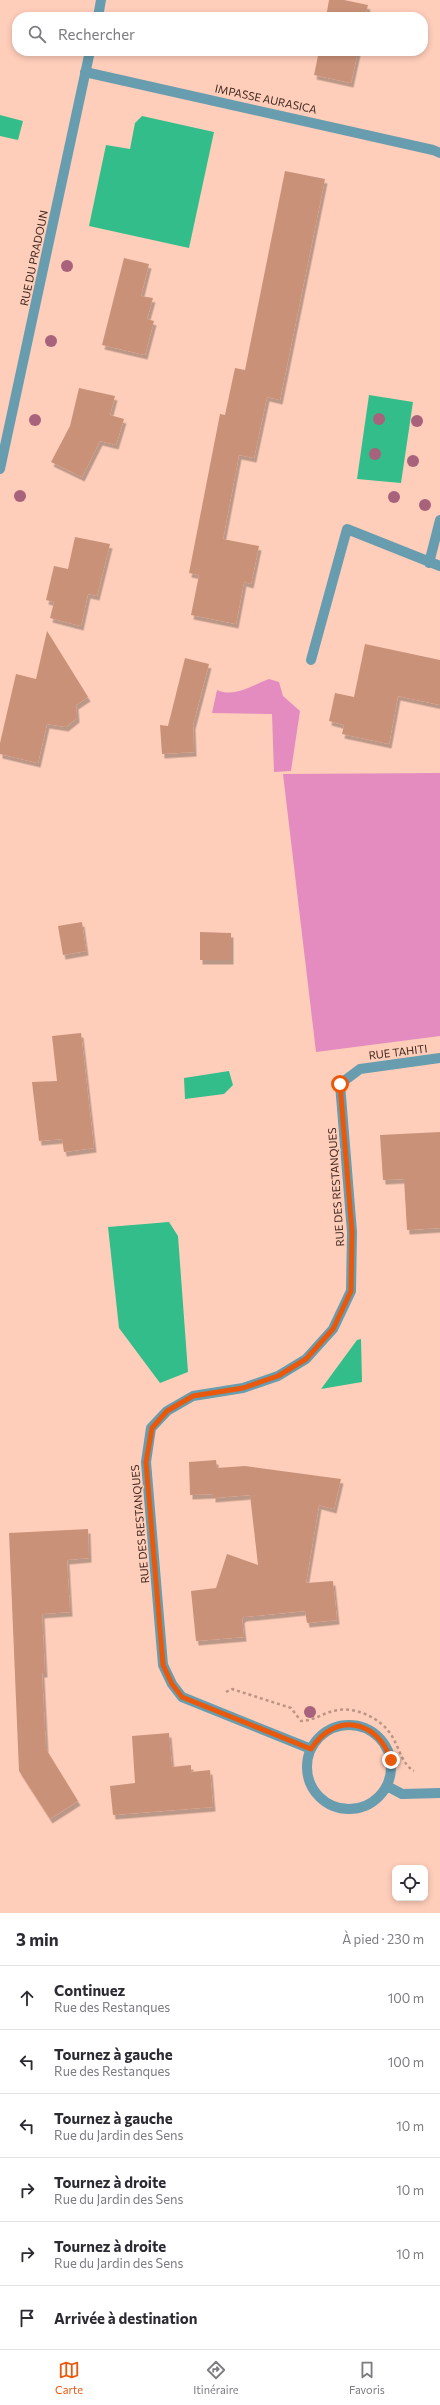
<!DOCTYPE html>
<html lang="fr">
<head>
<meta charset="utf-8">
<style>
  :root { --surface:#fff; --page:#f2f2f3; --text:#2b2b33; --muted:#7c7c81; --line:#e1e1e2; --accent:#ea580c }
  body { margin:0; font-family:Commissioner,sans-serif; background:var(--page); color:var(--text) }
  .controls { position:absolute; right:12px; bottom:12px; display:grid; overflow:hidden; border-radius:8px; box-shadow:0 2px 6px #0003 }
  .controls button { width:36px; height:36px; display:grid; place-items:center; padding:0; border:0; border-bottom:1px solid var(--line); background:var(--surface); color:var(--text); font:20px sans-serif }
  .stop { position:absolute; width:12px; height:12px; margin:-9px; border:3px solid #ea580c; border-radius:50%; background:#fff }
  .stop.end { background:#ea580c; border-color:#fff; box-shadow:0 1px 4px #0008 }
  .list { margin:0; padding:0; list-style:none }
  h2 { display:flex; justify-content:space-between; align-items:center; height:52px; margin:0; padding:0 16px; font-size:17px }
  h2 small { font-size:13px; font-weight:400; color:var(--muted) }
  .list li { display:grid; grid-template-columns:26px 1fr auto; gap:12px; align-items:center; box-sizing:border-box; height:64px; padding:0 16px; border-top:1px solid var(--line) }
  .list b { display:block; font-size:15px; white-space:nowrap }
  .list p { margin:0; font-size:13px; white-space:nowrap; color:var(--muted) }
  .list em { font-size:13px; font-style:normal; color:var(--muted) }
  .icon { flex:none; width:22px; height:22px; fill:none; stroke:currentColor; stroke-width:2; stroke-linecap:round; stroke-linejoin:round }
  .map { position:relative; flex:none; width:440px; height:1913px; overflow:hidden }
  .search { position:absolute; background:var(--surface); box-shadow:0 2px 6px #0003; left:12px; right:12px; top:12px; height:44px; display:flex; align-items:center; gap:10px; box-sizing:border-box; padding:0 14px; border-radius:16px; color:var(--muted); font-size:15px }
  .sheet { height:436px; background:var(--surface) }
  nav { display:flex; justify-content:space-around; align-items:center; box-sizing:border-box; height:56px; border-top:1px solid var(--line); background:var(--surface); font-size:11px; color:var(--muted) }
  nav a { display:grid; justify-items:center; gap:2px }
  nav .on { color:var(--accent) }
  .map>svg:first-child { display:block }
  .green { fill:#e48cc0 }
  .water { fill:#33bd8b }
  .building { fill:#ca9179; filter:url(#shadow) }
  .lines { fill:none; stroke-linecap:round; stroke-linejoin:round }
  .path { stroke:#bc9484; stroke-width:2.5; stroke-dasharray:3 3; stroke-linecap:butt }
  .minor { stroke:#689caf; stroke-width:10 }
  .tree { fill:#a8627b }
  .route { stroke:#ea580c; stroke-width:5 }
  .labels { text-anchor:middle; stroke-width:3; stroke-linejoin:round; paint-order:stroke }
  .street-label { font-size:11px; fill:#402920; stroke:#ffceba }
</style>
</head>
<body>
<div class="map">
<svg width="440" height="1913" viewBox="0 0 440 1913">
  <defs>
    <filter id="shadow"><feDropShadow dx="2.5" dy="4.5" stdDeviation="0" flood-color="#0004"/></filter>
  </defs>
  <rect width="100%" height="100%" fill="#ffceba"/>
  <!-- green -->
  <path class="green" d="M 269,679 L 279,682 L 283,696 L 300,711 L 291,771 L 274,772 L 272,714 L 212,713 L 217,690 C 235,698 252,685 269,679 Z
    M 440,773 L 440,1036 L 316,1052 L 283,774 Z"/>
  <!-- water -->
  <path class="water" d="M 0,115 L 23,121 L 18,140 L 0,136 Z
    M 142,116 L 214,132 L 189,248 L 89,226 L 106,145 L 130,149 L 135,123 Z
    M 369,395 L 413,402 L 401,483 L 357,479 Z
    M 229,1071 L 233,1085 L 224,1094 L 185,1099 L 184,1078 Z
    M 169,1222 L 178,1236 L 188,1372 L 160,1383 L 119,1328 L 108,1227 Z
    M 361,1339 L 362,1382 L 321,1389 L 357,1340 Z"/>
  <!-- building -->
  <path class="building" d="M 329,0 L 344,0 L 368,5 L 365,17 L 326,17 Z
    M 319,51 L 358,51 L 351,83 L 314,75 Z
    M 285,171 L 325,179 L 280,400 L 267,397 L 254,458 L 239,455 L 223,539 L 259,546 L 251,584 L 244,582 L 236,624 L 191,615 L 199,575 L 189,573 L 220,414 L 225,415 L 235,368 L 245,370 Z
    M 124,258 L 149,264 L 141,296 L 153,298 L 147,319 L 154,321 L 145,355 L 102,345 Z
    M 79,388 L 115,396 L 110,415 L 124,419 L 116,445 L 100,441 L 82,477 L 51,462 L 70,426 Z
    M 75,537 L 110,544 L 97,596 L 88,594 L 81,626 L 50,618 L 54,602 L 46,600 L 54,566 L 68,569 Z
    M 47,631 L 88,697 L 76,705 L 77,718 L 66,727 L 47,724 L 38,763 L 0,754 L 0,743 L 16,674 L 36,679 Z
    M 365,644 L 440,660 L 440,705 L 398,696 L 389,744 L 342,734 L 344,725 L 329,721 L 335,693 L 354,697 Z
    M 185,658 L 209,664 L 193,725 L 194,752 L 162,754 L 160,725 L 168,726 Z
    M 82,922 L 86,951 L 63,955 L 58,926 Z
    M 200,932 L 231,933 L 231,960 L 200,960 Z
    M 81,1033 L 94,1148 L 64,1152 L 62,1139 L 39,1141 L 32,1082 L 57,1081 L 52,1036 Z
    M 440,1132 L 440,1228 L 407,1230 L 404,1179 L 383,1180 L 380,1135 Z
    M 216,1460 L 217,1468 L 245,1466 L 341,1479 L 334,1509 L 319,1505 L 306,1583 L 333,1581 L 337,1620 L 307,1623 L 305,1611 L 244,1617 L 242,1619 L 244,1637 L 196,1641 L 191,1591 L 216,1588 L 227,1554 L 258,1565 L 250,1495 L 213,1498 L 213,1494 L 190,1495 L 189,1462 Z
    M 88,1529 L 89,1558 L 67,1560 L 70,1612 L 42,1614 L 45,1673 L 42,1673 L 46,1749 L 78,1801 L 50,1819 L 19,1771 L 9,1533 Z
    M 169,1733 L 172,1767 L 191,1765 L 191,1772 L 210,1770 L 213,1807 L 113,1815 L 110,1786 L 135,1783 L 132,1736 Z"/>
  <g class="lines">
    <!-- path -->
    <path class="path" d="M 226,1692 L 232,1689 L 291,1708 L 301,1721 C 315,1721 325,1711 339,1710 C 358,1707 384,1720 393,1738 C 400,1750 402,1764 414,1771"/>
    <!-- minor -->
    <path class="minor" d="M 98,17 L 101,0
      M 85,72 L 433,150 L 440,153
      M 0,469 L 90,51
      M 429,563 L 440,520
      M 311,660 L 347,529 L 440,566
      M307 1767a42 42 0 1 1 84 0a42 42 0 1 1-84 0Z
      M 311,1749 L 182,1697 L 172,1684 L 163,1665 L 146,1462 L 151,1428 L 167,1411 L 193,1396 L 243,1388 L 278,1376 L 306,1359 L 333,1329 L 351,1291 L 352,1232 L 340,1084 L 360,1069 L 440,1058
      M 387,1786 L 402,1794 L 440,1793"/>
  </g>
  <!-- trees -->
  <g class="tree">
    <circle cx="67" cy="266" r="6"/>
    <circle cx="51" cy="341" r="6"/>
    <circle cx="379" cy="419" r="6"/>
    <circle cx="35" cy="420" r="6"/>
    <circle cx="417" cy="421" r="6"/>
    <circle cx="375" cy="454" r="6"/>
    <circle cx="413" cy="461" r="6"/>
    <circle cx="20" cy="496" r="6"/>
    <circle cx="394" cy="497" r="6"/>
    <circle cx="425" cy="505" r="6"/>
    <circle cx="310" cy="1712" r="6"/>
  </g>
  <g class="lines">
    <!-- route -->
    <path class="route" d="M 340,1084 L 352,1232 L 351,1291 L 333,1329 L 306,1359 L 278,1376 L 243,1388 L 193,1396 L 167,1411 L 152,1428 L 146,1462 L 163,1665 L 172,1684 L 182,1697 L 311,1749 C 335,1712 377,1719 391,1760"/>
  </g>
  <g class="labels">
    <!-- street labels -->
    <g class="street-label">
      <text transform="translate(266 99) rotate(12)" y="4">IMPASSE AURASICA</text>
      <text transform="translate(34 258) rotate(-78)" y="4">RUE DU PRADOUN</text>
      <text transform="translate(398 1052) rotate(-7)" y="4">RUE TAHITI</text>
      <text transform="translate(336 1187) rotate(-94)" y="4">RUE DES RESTANQUES</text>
      <text transform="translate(140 1524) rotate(-95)" y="4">RUE DES RESTANQUES</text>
    </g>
  </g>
</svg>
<div class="controls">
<button><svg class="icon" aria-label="locate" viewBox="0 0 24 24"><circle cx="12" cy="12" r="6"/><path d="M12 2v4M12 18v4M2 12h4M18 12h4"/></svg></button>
</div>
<div class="stop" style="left:340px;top:1084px"></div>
<div class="stop end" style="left:391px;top:1760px"></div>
<div class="search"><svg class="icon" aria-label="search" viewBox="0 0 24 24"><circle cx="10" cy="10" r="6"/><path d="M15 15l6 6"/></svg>Rechercher</div>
</div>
<section class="sheet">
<h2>3 min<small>À pied · 230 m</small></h2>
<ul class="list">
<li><svg class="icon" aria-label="ahead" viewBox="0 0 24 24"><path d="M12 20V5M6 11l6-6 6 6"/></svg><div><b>Continuez</b><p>Rue des Restanques</p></div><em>100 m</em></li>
<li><svg class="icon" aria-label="left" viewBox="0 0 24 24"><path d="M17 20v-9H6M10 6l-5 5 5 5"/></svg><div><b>Tournez à gauche</b><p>Rue des Restanques</p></div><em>100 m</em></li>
<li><svg class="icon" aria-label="left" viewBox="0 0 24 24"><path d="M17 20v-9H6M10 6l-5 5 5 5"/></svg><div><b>Tournez à gauche</b><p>Rue du Jardin des Sens</p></div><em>10 m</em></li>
<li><svg class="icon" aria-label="right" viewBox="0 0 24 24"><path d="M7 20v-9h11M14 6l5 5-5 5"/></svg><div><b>Tournez à droite</b><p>Rue du Jardin des Sens</p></div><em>10 m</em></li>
<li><svg class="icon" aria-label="right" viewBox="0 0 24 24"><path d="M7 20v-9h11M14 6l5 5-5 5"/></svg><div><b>Tournez à droite</b><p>Rue du Jardin des Sens</p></div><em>10 m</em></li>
<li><svg class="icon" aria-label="arrive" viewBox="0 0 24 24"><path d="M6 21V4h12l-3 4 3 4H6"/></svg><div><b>Arrivée à destination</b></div></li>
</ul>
</section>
<nav>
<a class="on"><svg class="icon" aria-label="map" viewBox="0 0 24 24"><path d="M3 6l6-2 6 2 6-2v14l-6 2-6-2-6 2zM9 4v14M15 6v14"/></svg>Carte</a>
<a><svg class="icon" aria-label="directions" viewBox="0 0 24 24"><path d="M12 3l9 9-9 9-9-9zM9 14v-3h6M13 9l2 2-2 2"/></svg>Itinéraire</a>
<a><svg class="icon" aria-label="saved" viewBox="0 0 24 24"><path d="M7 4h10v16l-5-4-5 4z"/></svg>Favoris</a>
</nav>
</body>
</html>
